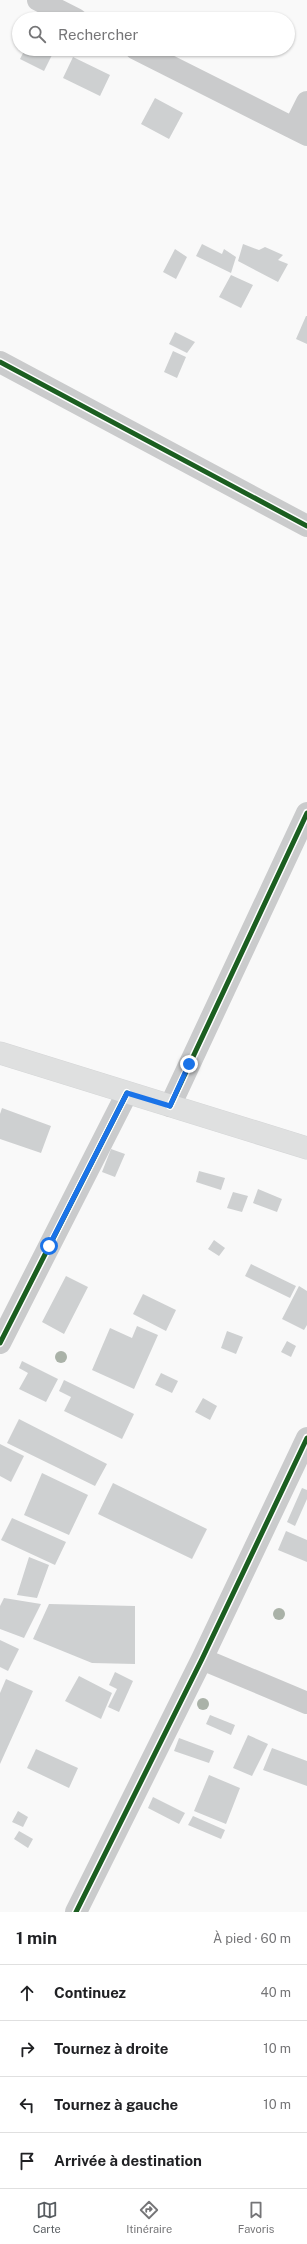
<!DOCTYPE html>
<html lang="fr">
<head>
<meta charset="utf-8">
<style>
  :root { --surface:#fff; --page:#f6f6f6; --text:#202124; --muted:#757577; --line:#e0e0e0; --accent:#575c60 }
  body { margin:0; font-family:"Public Sans",sans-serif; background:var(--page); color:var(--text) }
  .stop { position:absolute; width:12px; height:12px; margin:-9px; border:3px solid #1a73e8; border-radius:50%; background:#fff }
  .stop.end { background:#1a73e8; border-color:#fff; box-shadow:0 1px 4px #0008 }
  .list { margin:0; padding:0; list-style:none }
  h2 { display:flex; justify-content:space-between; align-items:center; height:52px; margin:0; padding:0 16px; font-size:17px }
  h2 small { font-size:13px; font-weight:400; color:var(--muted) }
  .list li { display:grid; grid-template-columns:26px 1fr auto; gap:12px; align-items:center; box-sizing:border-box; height:56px; padding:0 16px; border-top:1px solid var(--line) }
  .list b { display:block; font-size:15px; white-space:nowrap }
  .list em { font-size:13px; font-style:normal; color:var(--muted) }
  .icon { flex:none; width:22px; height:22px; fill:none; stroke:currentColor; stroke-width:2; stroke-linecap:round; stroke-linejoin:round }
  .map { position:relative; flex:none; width:307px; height:1912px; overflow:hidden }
  .search { position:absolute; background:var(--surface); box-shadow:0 1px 3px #0004; left:12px; right:12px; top:12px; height:44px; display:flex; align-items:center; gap:10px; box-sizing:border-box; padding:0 14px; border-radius:22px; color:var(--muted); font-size:15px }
  .sheet { height:276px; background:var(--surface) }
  nav { display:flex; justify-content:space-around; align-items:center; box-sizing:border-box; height:56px; border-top:1px solid var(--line); background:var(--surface); font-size:11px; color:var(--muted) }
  nav a { display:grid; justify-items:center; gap:2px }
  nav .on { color:var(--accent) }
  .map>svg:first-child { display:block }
  .building { fill:#ced0d1 }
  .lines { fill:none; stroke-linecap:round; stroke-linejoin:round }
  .secondary-casing { stroke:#d5d6d7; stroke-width:23 }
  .minor { stroke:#cacbcc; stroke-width:22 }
  .secondary { stroke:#dfe0e0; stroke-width:22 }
  .cycleway-casing { stroke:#fff; stroke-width:8 }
  .cycleway { stroke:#1b5e20; stroke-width:5 }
  .tree { fill:#aab2a8 }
  .route { stroke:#1a73e8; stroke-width:5 }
</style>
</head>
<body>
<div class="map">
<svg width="307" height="1912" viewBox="0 0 307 1912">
  <rect width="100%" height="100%" fill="#f9f9f9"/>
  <!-- building -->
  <path class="building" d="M 25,49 L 55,49 L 44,71 L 20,59 Z
    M 73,57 L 110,75 L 100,96 L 63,78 Z
    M 155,98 L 183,113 L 169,139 L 141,124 Z
    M 202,244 L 222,254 L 224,249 L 236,257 L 231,273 L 196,256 Z
    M 243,244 L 259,250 L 265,247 L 283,255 L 278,260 L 288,264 L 278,282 L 238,261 Z
    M 175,249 L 187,257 L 176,279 L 163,272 Z
    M 231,275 L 253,285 L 241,308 L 219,297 Z
    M 306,316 L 307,316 L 307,344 L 296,339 Z
    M 175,332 L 195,342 L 187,353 L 169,344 Z
    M 173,351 L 186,357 L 177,378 L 164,372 Z
    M 2,1108 L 51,1126 L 41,1153 L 0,1139 L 0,1114 Z
    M 111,1149 L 125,1154 L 115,1177 L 102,1172 Z
    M 199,1171 L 225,1178 L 221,1190 L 196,1182 Z
    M 258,1189 L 282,1199 L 277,1212 L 253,1203 Z
    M 233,1192 L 248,1196 L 242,1212 L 227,1208 Z
    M 214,1240 L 225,1248 L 219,1256 L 208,1249 Z
    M 251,1264 L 296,1286 L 290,1298 L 245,1276 Z
    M 66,1276 L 88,1287 L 64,1334 L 42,1322 Z
    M 299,1286 L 307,1291 L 307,1325 L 304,1330 L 282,1319 Z
    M 143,1294 L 176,1310 L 166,1331 L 133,1314 Z
    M 137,1326 L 158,1335 L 134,1389 L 92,1370 L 110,1328 L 132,1338 Z
    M 227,1331 L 243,1337 L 236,1354 L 221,1348 Z
    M 287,1341 L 296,1346 L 291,1357 L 281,1352 Z
    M 22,1361 L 58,1379 L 46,1402 L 19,1389 L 28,1373 L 19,1368 Z
    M 161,1373 L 178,1381 L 172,1393 L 155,1385 Z
    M 64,1380 L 134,1414 L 122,1439 L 64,1411 L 71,1397 L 59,1391 Z
    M 203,1398 L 217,1406 L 210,1420 L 195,1412 Z
    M 19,1419 L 107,1464 L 95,1486 L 7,1443 Z
    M 0,1444 L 24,1456 L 11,1482 L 0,1476 Z
    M 42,1473 L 88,1495 L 69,1535 L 24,1515 Z
    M 113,1483 L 207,1529 L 192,1559 L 98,1514 Z
    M 302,1488 L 307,1490 L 307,1499 L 295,1526 L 287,1522 Z
    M 12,1518 L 66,1542 L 55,1565 L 1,1540 Z
    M 286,1531 L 307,1540 L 307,1562 L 278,1550 Z
    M 29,1557 L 49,1565 L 37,1598 L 17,1595 Z
    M 4,1598 L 41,1604 L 24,1638 L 0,1629 L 0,1606 Z
    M 49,1604 L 135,1606 L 135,1664 L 92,1663 L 33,1639 Z
    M 0,1640 L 19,1649 L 8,1671 L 0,1667 Z
    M 115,1672 L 133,1681 L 119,1712 L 108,1707 L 117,1689 L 109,1685 Z
    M 79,1676 L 112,1693 L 101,1719 L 65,1701 Z
    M 6,1679 L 33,1691 L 0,1764 L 0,1693 Z
    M 210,1715 L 235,1725 L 231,1735 L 206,1724 Z
    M 248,1735 L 268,1744 L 252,1776 L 233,1768 Z
    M 179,1738 L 214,1751 L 209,1763 L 174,1751 Z
    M 272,1748 L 307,1761 L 307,1786 L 263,1770 Z
    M 36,1749 L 78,1768 L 69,1788 L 27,1768 Z
    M 209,1775 L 240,1788 L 226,1824 L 194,1811 Z
    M 153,1797 L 185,1813 L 179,1824 L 148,1808 Z
    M 18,1811 L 28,1817 L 23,1827 L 12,1822 Z
    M 193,1816 L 225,1830 L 221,1839 L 188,1825 Z
    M 19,1831 L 33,1839 L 28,1848 L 14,1839 Z"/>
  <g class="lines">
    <defs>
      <path id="secondary" d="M 0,1053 L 307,1148"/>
    </defs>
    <!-- secondary casing -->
    <use href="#secondary" class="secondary-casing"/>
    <!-- minor -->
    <path class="minor" d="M 38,0 L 76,19
      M 136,49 L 307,135
      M 294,128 L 307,102
      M 0,362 L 307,526
      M 170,1106 L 307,813
      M 0,1343 L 127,1093
      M 202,1659 L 307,1703
      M 76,1912 L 202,1659 L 307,1438"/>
    <!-- secondary -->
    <use href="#secondary" class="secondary"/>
    <defs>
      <path id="cycleway" d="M 0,362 L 307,526
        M 170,1106 L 307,813
        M 0,1343 L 127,1093
        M 76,1912 L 202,1659 L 307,1438"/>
    </defs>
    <!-- cycleway casing -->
    <use href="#cycleway" class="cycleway-casing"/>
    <!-- cycleway -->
    <use href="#cycleway" class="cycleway"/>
  </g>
  <!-- trees -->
  <g class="tree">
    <circle cx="61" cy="1357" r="6"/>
    <circle cx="279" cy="1614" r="6"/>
    <circle cx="203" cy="1704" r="6"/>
  </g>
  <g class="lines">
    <!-- route -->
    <path class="route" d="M 49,1246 L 127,1093 L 170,1106 L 189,1064"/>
  </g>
</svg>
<div class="stop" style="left:49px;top:1246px"></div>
<div class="stop end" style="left:189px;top:1064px"></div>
<div class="search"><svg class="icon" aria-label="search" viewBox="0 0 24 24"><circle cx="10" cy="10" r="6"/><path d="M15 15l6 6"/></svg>Rechercher</div>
</div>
<section class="sheet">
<h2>1 min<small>À pied · 60 m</small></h2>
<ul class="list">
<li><svg class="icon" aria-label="ahead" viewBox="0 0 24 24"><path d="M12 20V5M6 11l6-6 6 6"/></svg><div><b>Continuez</b></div><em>40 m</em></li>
<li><svg class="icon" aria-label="right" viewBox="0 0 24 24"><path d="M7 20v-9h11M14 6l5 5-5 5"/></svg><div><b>Tournez à droite</b></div><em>10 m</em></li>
<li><svg class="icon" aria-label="left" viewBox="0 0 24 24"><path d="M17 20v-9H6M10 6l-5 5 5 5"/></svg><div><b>Tournez à gauche</b></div><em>10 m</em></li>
<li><svg class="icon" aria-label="arrive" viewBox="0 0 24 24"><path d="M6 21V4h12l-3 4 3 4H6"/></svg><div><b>Arrivée à destination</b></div></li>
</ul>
</section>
<nav>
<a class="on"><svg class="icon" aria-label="map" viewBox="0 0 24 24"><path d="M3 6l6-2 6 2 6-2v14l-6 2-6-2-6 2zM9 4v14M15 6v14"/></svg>Carte</a>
<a><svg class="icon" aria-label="directions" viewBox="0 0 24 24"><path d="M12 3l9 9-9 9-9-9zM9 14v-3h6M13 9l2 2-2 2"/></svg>Itinéraire</a>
<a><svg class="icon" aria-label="saved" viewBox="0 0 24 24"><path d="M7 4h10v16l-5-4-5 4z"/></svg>Favoris</a>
</nav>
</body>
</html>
